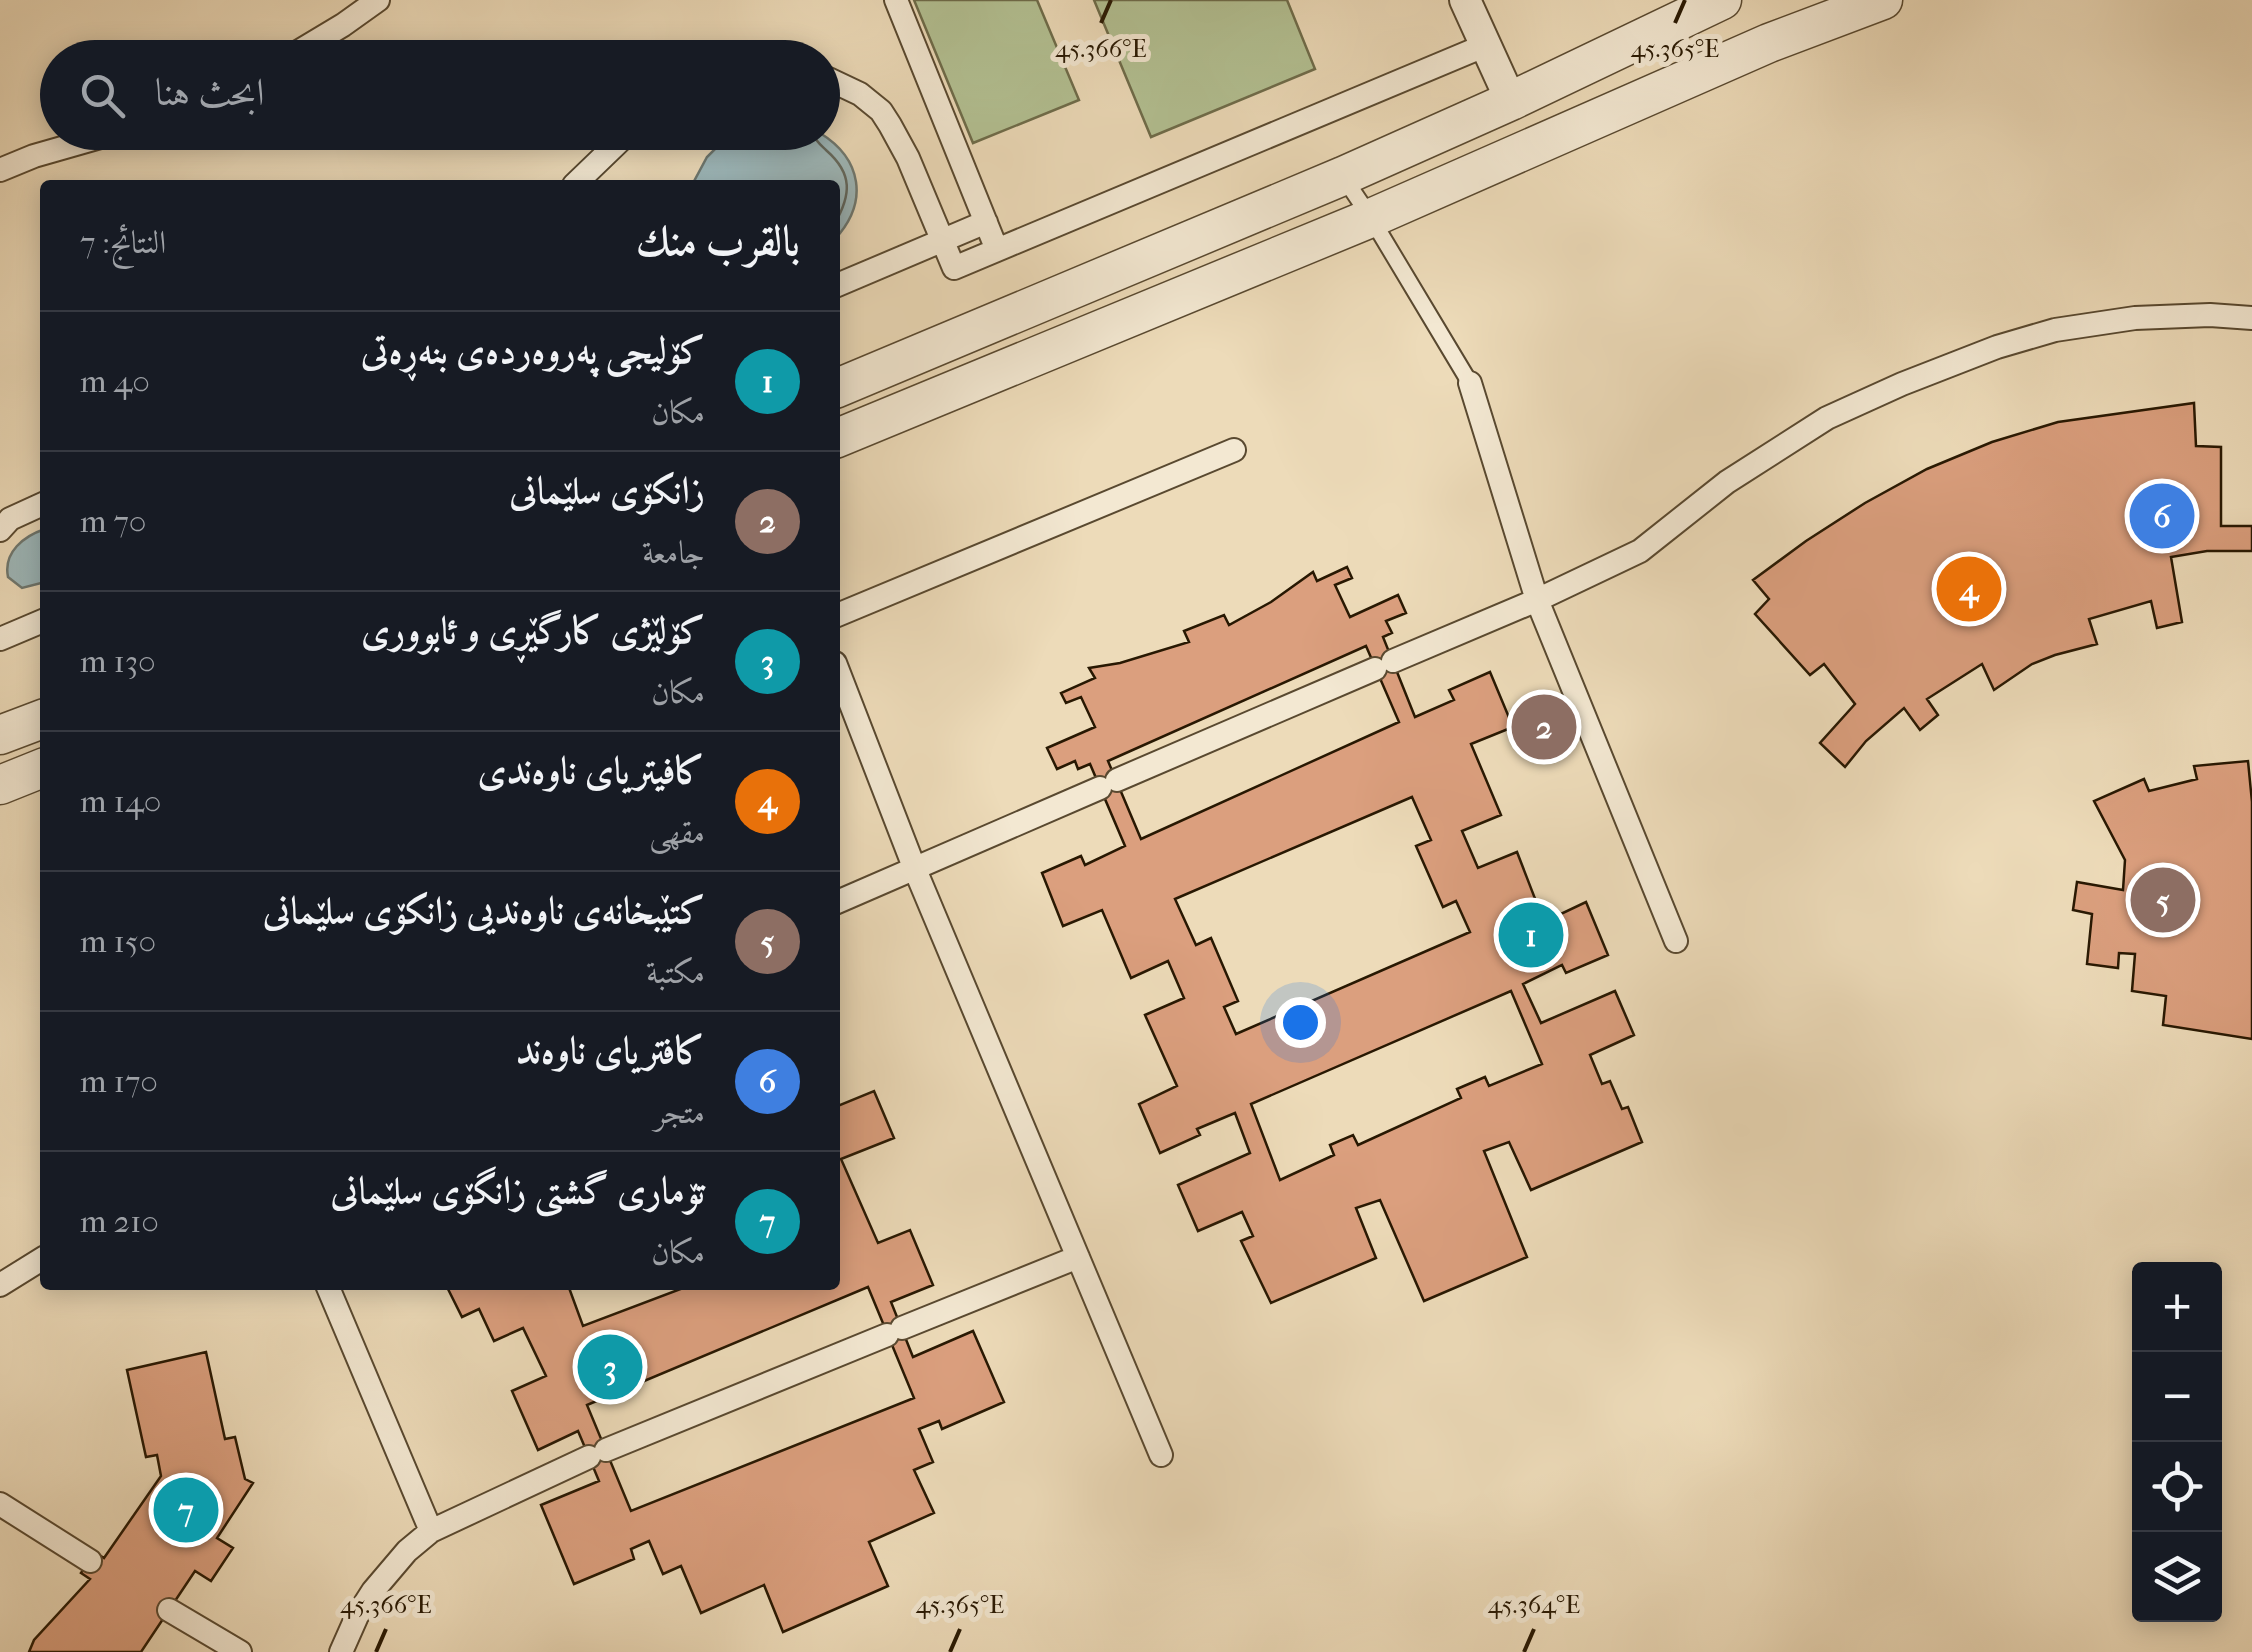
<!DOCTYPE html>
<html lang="ar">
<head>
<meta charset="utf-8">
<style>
  :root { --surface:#171b24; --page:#242831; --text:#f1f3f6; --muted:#9ea1a6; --line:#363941; --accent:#c59692 }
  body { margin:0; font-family:"IM FELL French Canon",Amiri,serif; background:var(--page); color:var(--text); direction:rtl }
  .controls { position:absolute; right:30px; bottom:30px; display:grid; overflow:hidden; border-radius:10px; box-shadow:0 5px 25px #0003 }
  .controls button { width:90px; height:90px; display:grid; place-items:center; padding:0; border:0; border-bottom:2px solid var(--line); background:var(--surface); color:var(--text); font:50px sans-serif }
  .you { position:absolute; left:1300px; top:1022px; width:35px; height:35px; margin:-25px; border:8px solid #fff; border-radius:50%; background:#1a73e8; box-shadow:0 0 0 15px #1a73e833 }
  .badge { display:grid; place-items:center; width:65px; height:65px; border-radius:50%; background:var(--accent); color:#fff; font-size:32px; font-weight:700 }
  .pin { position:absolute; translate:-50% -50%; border:5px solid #fff; box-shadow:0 2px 10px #0006 }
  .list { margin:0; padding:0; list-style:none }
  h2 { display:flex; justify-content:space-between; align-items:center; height:130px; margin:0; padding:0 40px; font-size:42px }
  h2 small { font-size:32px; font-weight:400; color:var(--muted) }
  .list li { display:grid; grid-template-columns:65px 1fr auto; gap:30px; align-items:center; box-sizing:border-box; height:140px; padding:0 40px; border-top:2px solid var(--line) }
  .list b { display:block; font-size:38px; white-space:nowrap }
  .list p { margin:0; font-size:32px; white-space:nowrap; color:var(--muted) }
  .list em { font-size:32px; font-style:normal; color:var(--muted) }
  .icon { flex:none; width:55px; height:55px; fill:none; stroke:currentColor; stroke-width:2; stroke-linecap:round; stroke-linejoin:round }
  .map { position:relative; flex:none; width:2252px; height:1652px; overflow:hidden; direction:ltr }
  .search { position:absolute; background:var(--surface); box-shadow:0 5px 25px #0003; left:40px; top:40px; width:800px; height:110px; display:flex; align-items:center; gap:25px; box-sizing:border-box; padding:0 35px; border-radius:55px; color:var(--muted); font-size:38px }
  .panel { position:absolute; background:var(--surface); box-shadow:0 5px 25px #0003; left:40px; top:180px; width:800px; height:1110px; border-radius:10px; direction:rtl }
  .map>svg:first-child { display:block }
  .green { fill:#b3c193; stroke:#6e6c4a; stroke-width:2.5 }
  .water { fill:#9eb8ba; stroke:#6f7870; stroke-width:2.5 }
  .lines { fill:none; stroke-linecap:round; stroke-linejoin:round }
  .shore { stroke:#63685e; stroke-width:2.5 }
  .building { fill:#db9f7e; stroke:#281802; stroke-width:2.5; fill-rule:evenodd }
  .service-casing { stroke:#594930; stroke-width:19 }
  .pedestrian-casing { stroke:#594930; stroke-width:26 }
  .minor-casing { stroke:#594930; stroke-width:34 }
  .tertiary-casing { stroke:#594930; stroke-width:41 }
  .service { stroke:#f3e8d2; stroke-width:15 }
  .pedestrian { stroke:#f3e8d2; stroke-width:22 }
  .minor { stroke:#f3e8d2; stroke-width:30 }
  .tertiary { stroke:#f3e8d2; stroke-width:38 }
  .ticks { fill:none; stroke:#281802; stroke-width:4 }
  .ticks-label { font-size:25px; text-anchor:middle; fill:#281802; stroke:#f3e8d2; stroke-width:10; stroke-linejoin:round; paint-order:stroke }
</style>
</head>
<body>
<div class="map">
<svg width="2252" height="1652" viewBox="0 0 2252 1652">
  <rect width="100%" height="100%" fill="#eddbb9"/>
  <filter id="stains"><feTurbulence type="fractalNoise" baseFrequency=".002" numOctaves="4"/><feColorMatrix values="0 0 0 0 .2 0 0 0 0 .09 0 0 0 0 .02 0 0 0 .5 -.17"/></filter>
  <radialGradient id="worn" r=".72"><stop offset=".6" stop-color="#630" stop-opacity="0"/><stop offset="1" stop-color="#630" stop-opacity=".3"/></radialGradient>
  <!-- green -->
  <path class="green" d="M 914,0 L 1037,0 L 1079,100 L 973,143 Z
    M 1094,0 L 1287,0 L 1315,69 L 1151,137 Z"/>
  <!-- water -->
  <path class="water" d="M 820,133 C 862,159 869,202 835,239 L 835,185 L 692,185 L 707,157 L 724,140 L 738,133 Z
    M 45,529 L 45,582 L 22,588 L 8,577 C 3,552 24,536 45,529 Z"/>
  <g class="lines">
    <!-- shore -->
    <path class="shore" d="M 813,132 C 816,142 820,144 827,151 C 853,174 851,195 835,223"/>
  </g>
  <!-- building -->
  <path class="building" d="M 2194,403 L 2196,446 L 2221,447 L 2221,526 L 2252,526 L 2252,551 L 2207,551 L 2171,557 L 2182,622 L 2157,628 L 2151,601 L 2089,619 L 2097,644 L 2055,655 L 2032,664 L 1994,690 L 1982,664 L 1927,699 L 1938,715 L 1920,730 L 1904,708 L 1866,741 L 1845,767 L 1820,743 L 1855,704 L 1824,664 L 1810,675 L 1755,614 L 1769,599 L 1753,580 L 1806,541 L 1865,503 L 1927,469 L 1992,442 L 2058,422 Z
    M 1347,567 L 1352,578 L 1335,585 L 1350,617 L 1398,595 L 1406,613 L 1386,621 L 1392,633 L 1383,637 L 1415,717 L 1454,700 L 1449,690 L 1490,672 L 1513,727 L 1471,744 L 1501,815 L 1462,831 L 1478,868 L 1517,852 L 1544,922 L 1586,902 L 1608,955 L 1566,973 L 1562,965 L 1523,984 L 1541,1023 L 1615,991 L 1634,1035 L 1590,1055 L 1602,1084 L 1610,1081 L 1622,1109 L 1628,1107 L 1642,1142 L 1531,1190 L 1509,1142 L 1484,1151 L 1527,1257 L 1424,1301 L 1380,1200 L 1356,1208 L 1376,1258 L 1271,1303 L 1241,1241 L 1253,1236 L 1242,1212 L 1198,1231 L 1178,1185 L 1250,1153 L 1235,1113 L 1197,1129 L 1200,1135 L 1160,1153 L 1139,1104 L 1177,1086 L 1145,1015 L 1184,998 L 1168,961 L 1131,978 L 1102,910 L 1063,926 L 1042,873 L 1081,856 L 1085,865 L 1125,846 L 1090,764 L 1078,769 L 1075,761 L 1057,769 L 1047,748 L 1095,727 L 1081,697 L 1066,703 L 1061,693 L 1095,678 L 1089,668 L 1120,663 L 1189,642 L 1184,631 L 1224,615 L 1229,625 L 1271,602 L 1313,572 L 1317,581 ZM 1366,646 L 1399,722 L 1141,839 L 1108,761 ZM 1412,797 L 1431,840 L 1416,846 L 1443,907 L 1456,901 L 1470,932 L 1236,1034 L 1224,1007 L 1238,1001 L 1211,938 L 1196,945 L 1175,899 ZM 1511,991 L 1542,1064 L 1489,1086 L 1485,1077 L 1457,1089 L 1461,1098 L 1358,1145 L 1353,1135 L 1330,1145 L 1334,1155 L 1280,1180 L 1251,1104 Z
    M 2248,761 L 2252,802 L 2252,1039 L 2163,1025 L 2166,996 L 2132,991 L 2135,954 L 2119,953 L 2118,968 L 2087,964 L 2092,914 L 2073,910 L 2077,882 L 2123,890 L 2125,860 L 2094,801 L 2144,779 L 2149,791 L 2197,779 L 2194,766 Z
    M 874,1091 L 894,1138 L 841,1159 L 878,1243 L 910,1230 L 933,1285 L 891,1302 L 913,1357 L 973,1331 L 1004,1402 L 942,1429 L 939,1421 L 919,1429 L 933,1462 L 914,1470 L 934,1513 L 869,1542 L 888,1586 L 783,1632 L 764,1585 L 701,1613 L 681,1566 L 663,1574 L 649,1541 L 631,1549 L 634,1559 L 574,1584 L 541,1505 L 599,1481 L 589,1457 L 578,1431 L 538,1450 L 512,1391 L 546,1376 L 523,1328 L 494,1341 L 479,1309 L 462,1317 L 446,1285 L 568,1285 L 583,1326 L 691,1285 L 835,1285 L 835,1107 ZM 868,1287 L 914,1398 L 631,1511 L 587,1405 Z
    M 206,1352 L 225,1439 L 235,1437 L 245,1479 L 253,1483 L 217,1538 L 233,1548 L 211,1581 L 195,1571 L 141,1652 L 29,1652 L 34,1640 L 90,1579 L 81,1573 L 96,1553 L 104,1558 L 161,1476 L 157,1455 L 146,1457 L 127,1370 Z"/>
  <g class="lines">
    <defs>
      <path id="service" d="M 1344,178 L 1371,218 L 1470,383"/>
      <path id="pedestrian" d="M 896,0 L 997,250
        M 288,58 L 343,25 L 378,0
        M 822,76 L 860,94 L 881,111 L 890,125 L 908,158 L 954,268 L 1486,45
        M 0,170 L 34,156 L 118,132
        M 574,185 L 629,132
        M 835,286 L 986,222
        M 1470,383 L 1537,600 L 1676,941
        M 0,530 L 10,519 L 45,503
        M 835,616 L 1234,450
        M 0,639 L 45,620
        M 1393,661 L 1537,600 L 1640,551 L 1727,482 L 1827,418 L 1902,384 L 1997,347 L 2055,330 L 2135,318 L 2210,315 L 2252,318
        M 835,663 L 914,867 L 1161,1455
        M 1117,780 L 1375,669
        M 835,903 L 1100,788
        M 0,1285 L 45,1257
        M 327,1285 L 431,1531
        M 902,1328 L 1078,1257
        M 606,1450 L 887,1335
        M 0,1504 L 90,1561
        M 169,1610 L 240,1652
        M 341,1652 L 357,1616 L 373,1591 L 407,1551 L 431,1531 L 589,1457"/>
      <path id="minor" d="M 1465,0 L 1511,101"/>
      <path id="tertiary" d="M 835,389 L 1343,176 L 1511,101 L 1722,0
        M 835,439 L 1371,218 L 1769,43 L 1883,0
        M 0,735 L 45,718
        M 0,785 L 45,767"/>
    </defs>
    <!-- service casing -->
    <use href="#service" class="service-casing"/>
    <!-- pedestrian casing -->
    <use href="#pedestrian" class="pedestrian-casing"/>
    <!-- minor casing -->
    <use href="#minor" class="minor-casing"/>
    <!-- tertiary casing -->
    <use href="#tertiary" class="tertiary-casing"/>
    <!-- service -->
    <use href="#service" class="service"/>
    <!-- pedestrian -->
    <use href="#pedestrian" class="pedestrian"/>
    <!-- minor -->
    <use href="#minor" class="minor"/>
    <!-- tertiary -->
    <use href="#tertiary" class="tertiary"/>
  </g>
  <!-- ticks -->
  <path class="ticks" d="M 1101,23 L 1111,0M 1675,23 L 1685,0M 376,1652 L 386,1629M 950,1652 L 960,1629M 1524,1652 L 1534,1629"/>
  <g class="ticks-label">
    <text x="1101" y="57">45.366°E</text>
    <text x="1675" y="57">45.365°E</text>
    <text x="386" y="1613">45.366°E</text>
    <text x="960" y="1613">45.365°E</text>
    <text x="1534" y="1613">45.364°E</text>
  </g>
  <rect width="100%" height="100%" filter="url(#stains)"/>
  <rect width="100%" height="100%" fill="url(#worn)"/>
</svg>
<div class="controls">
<button>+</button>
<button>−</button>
<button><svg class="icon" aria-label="locate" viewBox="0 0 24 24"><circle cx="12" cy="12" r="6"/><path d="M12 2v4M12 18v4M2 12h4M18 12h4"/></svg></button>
<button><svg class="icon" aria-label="layers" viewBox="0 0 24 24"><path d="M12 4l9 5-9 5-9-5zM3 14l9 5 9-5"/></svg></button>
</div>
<div class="you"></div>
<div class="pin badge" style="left:1531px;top:935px;background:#0f9aa8">1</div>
<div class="pin badge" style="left:1544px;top:727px;background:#8d6e63">2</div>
<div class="pin badge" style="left:610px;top:1367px;background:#0f9aa8">3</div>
<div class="pin badge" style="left:1969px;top:589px;background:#e8710a">4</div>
<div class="pin badge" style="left:2163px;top:900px;background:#8d6e63">5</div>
<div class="pin badge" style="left:2162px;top:516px;background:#3f7fe0">6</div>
<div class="pin badge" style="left:186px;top:1510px;background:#0f9aa8">7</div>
<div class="search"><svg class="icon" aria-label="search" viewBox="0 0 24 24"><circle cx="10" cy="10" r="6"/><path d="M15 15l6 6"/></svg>ابحث هنا</div>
<section class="panel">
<h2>بالقرب منك<small>النتائج: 7</small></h2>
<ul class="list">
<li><span class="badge" style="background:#0f9aa8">1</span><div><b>کۆلیجی پەروەردەی بنەڕەتی</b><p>مكان</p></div><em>40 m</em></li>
<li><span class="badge" style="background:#8d6e63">2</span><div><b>زانکۆی سلێمانی</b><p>جامعة</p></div><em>70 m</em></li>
<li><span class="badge" style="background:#0f9aa8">3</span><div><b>كۆلێژی كارگێڕی و ئابووری</b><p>مكان</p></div><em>130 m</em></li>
<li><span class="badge" style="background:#e8710a">4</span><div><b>کافیتریای ناوەندی</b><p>مقهى</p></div><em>140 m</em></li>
<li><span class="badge" style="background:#8d6e63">5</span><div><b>کتێبخانەی ناوەندیی زانکۆی سلێمانی</b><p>مكتبة</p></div><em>150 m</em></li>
<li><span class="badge" style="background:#3f7fe0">6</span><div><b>کافتریای ناوەند</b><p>متجر</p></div><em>170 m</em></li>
<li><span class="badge" style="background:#0f9aa8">7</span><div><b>تۆماری گشتی زانگۆی سلێمانی</b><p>مكان</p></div><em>210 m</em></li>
</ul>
</section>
</div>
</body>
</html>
